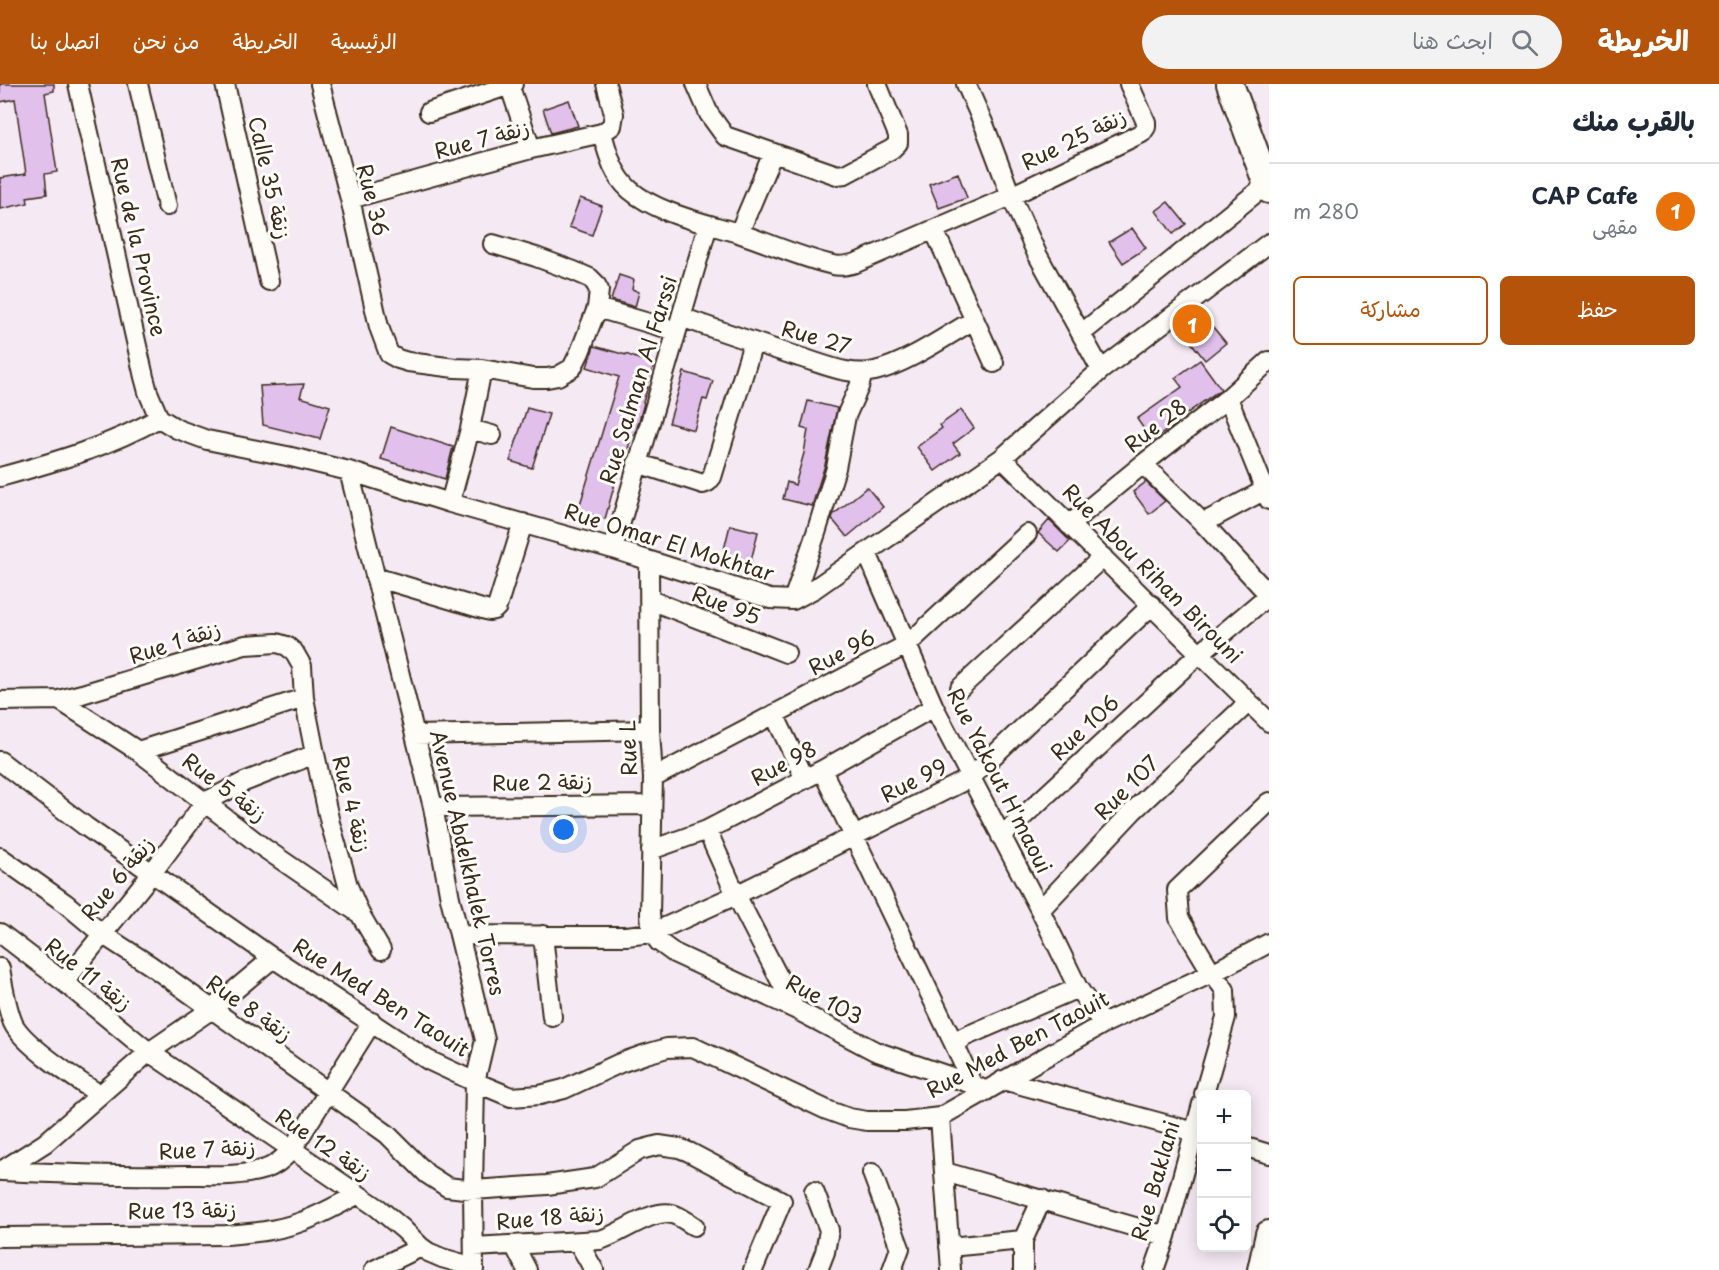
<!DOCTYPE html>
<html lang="ar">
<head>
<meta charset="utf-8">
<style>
  :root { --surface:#fff; --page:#f2f2f3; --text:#1f2937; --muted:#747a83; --line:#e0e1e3; --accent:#b45309 }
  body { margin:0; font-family:"Playpen Sans","Playpen Sans Arabic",sans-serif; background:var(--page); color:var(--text); direction:rtl }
  .controls { position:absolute; right:18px; bottom:18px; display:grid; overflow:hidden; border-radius:9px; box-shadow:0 3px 15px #0003 }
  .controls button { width:54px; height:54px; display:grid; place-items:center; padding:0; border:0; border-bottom:2px solid var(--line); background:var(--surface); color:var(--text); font:30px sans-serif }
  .you { position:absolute; left:564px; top:746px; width:21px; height:21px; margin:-15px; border:4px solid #fff; border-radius:50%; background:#1a73e8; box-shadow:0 0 0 9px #1a73e833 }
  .badge { display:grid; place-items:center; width:39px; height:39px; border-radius:50%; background:var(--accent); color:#fff; font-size:20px; font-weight:700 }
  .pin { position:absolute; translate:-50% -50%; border:3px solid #fff; box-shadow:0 2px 6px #0006 }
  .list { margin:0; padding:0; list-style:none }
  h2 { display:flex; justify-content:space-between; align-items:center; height:78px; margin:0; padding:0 24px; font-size:26px }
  h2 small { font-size:20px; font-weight:400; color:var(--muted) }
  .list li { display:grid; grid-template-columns:39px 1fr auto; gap:18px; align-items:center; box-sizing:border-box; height:96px; padding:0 24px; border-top:2px solid var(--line) }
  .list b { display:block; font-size:22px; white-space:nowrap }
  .list p { margin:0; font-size:20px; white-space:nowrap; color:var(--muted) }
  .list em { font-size:20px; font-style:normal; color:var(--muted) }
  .actions { display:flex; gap:12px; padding:18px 24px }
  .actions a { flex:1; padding:14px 0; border:2px solid var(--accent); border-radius:9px; text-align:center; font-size:21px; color:var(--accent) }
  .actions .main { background:var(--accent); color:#fff }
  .icon { flex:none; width:33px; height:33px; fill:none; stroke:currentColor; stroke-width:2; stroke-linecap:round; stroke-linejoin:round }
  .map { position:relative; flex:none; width:1269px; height:1186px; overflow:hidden; direction:ltr }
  header { display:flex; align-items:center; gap:36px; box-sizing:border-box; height:84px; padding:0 30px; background:var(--accent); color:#fff }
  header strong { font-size:28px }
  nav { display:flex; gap:33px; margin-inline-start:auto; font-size:21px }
  .search { width:420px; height:54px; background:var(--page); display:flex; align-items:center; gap:15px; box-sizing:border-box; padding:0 21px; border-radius:33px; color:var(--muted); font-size:22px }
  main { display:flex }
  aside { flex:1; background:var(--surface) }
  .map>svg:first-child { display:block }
  .building { fill:#e1c0ec; stroke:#3b2a1e; stroke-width:1.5 }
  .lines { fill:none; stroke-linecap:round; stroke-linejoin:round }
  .street-casing { stroke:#3b2a1e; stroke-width:22 }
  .secondary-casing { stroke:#3b2a1e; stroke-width:30 }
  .street { stroke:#fdfcf7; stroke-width:18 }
  .secondary { stroke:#fdfcf7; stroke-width:26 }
  .labels { text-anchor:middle; stroke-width:6; stroke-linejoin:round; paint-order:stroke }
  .street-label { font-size:21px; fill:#3b2a1e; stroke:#fdfcf7 }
</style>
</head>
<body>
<header>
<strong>الخريطة</strong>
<div class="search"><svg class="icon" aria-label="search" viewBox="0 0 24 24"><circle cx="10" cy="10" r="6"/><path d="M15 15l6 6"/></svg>ابحث هنا</div>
<nav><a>الرئيسية</a><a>الخريطة</a><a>من نحن</a><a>اتصل بنا</a></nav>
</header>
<main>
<aside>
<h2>بالقرب منك<small></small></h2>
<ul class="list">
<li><span class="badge" style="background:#e8710a">1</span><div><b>CAP Cafe</b><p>مقهى</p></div><em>280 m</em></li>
</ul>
<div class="actions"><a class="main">حفظ</a><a>مشاركة</a></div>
</aside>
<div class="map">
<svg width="1269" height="1186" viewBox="0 0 1269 1186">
  <rect width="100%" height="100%" fill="#f5eaf4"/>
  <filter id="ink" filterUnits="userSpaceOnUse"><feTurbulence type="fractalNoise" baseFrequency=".0167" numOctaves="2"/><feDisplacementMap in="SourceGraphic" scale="12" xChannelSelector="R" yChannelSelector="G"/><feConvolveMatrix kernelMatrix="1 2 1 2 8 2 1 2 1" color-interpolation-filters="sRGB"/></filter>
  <g filter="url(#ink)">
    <!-- building -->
    <path class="building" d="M 0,0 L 54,0 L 54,7 L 45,9 L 57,88 L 45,90 L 47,110 L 27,113 L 28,119 L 0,125 L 0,94 L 26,90 L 15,15 L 0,18 Z
      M 569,16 L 578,42 L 551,49 L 543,25 Z
      M 958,89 L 967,114 L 939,124 L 929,100 Z
      M 580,114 L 602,122 L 592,151 L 569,143 Z
      M 1168,118 L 1186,140 L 1173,150 L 1156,127 Z
      M 1132,144 L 1146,164 L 1123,179 L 1109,158 Z
      M 619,191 L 634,196 L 632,205 L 639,208 L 635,223 L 611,216 Z
      M 1203,231 L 1226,259 L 1205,276 L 1183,248 Z
      M 594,262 L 626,271 L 626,270 L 654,281 L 646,302 L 648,303 L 643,318 L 644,319 L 635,351 L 632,351 L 624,378 L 621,377 L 605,435 L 578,427 L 619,293 L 587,283 Z
      M 1200,276 L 1221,305 L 1175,338 L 1177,339 L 1152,357 L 1137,335 L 1182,303 L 1175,294 Z
      M 684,288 L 713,297 L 707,316 L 703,315 L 694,346 L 669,339 Z
      M 304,300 L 300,313 L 330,322 L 320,355 L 263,341 L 260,302 Z
      M 808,317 L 837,324 L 825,381 L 812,422 L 783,415 L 787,398 L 795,401 L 804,369 L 808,346 L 801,344 Z
      M 527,324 L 549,330 L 532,384 L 510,377 Z
      M 961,326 L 974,344 L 953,360 L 960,369 L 935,387 L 917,363 L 942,344 L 940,341 Z
      M 391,343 L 453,363 L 445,395 L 381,375 Z
      M 1146,398 L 1165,417 L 1149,430 L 1133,408 Z
      M 867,403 L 883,423 L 847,453 L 832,435 L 833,431 Z
      M 1049,436 L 1070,457 L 1059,468 L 1038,449 Z
      M 730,441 L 758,448 L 750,481 L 722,474 Z"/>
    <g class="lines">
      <defs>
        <path id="street" d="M 78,0 L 144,293 L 148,308 L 159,334 L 177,345 L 207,356 L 287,372 L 349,387 L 450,419 L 613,465 L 770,515 L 793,516 L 814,505 L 1002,374 L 1101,286 L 1269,159
          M 138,0 L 167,122
          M 225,0 L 269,197
          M 320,0 L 350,115 L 379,243 L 389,270 L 398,275 L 408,278 L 455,284 L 482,285 L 533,294 L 547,294 L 558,292 L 572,284 L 580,268 L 597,224 L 599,206 L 595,199 L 590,194 L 574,187 L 536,173 L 493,160
          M 509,0 L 531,65
          M 696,0 L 709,30 L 725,52 L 837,91 L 845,90 L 892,65 L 898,59 L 898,51 L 877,0
          M 966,0 L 985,43 L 1011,112 L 1037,170 L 1101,286
          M 429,28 L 513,0
          M 602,49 C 608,70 613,91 630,106 C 658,130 706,139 741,150 C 771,160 802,174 833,181 C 841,183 848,181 856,179 L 1011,112 L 1142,49 L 1146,43 L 1146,38 L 1129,0
          M 350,115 L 531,65 L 602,49 L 612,42 L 614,30 L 606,0
          M 934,146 L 994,279
          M 739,149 L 773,69
          M 597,224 L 676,247
          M 681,233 C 720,247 759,260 799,273 C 823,280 850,293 875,287 C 906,280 946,252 974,236
          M 1082,249 L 1267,100
          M 1228,314 L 1269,416
          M 470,345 L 492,351
          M 1002,374 L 1269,638
          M 637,379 L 703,400 L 708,398 L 712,393 L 753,259
          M 349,387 L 433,723 L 450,814 L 485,956 L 475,998 L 473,1106 L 474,1186
          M 0,393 C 55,378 110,362 159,334
          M 450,419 L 470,345 L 482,285
          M 1203,439 L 1265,406
          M 1069,441 L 1143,380 L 1228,314 L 1269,277
          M 613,465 L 708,141
          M 867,469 L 934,623 L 1040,826 L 1078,904 L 1103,940
          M 649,478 L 650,646 L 653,694 L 650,830 L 652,849
          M 375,493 L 489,527 L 494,526 L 497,523 L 523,439
          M 650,516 L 786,569
          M 793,516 L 816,449 L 836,384 L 846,332 L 859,303 L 863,289
          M 960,604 L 1103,473
          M 59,616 L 138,667 L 264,764 L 360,830
          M 0,617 L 59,616 L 82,610 L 245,561 L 277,559 L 287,562 L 294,568 L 302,582 L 304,614 L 315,670 L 330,739 L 343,783 L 348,802 L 360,830 L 381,866
          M 774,630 L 805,695
          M 415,651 L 650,646
          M 138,667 L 304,614
          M 0,677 L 85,742 L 273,874 L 428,976 L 475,998 L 511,1013 L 540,1011 L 564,1005 L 620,979 L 646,970 L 667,964 L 693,963 L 827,1026 L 849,1034 L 867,1037 L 905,1037 L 940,1033 L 1103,940 L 1212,889 L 1269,859
          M 822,686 L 957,966
          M 653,694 L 908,560 L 1027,450
          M 433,723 L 652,721
          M 707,746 L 736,811 L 795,925
          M 1001,753 L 1200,569 L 1269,511 L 1203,439 L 1143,380
          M 651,766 L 707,746 L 822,686 L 934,623
          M 0,773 L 65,819 L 102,850 L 150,881 L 387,1050 L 427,1090 L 447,1103 L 473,1106 L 547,1101 L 595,1094 L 640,1066 L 659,1061 L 679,1064 L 689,1068 L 782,1117 L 753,1186
          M 1040,826 L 1133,727 L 1249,618
          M 0,849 L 64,898 L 149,968 L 378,1124 L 403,1145 L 421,1163 L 428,1168 L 442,1174 L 474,1183
          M 652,849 L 659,858 L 674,869 L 795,925 L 875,967 L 972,1000 L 986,1007
          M 459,851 L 626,852 L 652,849 L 736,811 L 970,694 L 1152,521
          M 543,851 L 552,933
          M 0,884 C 3,902 6,922 13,939 C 23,961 79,997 100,1011
          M 64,898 L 152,789 L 205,718 L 244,698 L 315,670
          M 1003,996 L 1202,1050
          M 972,1000 L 957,966 L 958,959 L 964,953 L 1078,904
          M 1204,1010 L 1226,933 L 1225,906 L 1212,889 L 1179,834 L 1177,806 L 1269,718
          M 940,1033 L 951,1186
          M 1246,1063 L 1269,1070
          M 1,1087 L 45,1059 L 149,968 L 212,925 L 273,874
          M 2,1087 C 64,1090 125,1092 187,1091 C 212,1091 241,1093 265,1085 C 276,1082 283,1074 291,1067 L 372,938
          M 945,1088 L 1166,1152
          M 872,1089 L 900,1164 L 892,1186
          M 814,1107 L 829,1146 L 825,1168 L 818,1186
          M 0,1153 L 226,1151 C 251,1149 277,1147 301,1138 C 321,1131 339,1120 357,1111
          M 1023,1156 L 1023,1186
          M 578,1158 L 594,1186
          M 514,1161 L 527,1186
          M 474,1163 L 600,1156 C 621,1150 651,1125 672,1130 C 680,1132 687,1138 694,1142
          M 949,1163 L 1023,1156 L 1042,1115
          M 374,1186 L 421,1163
          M 1154,1186 L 1166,1152 L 1202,1020"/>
        <path id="secondary" d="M 1230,0 L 1269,106
          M 1261,1186 L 1269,1150"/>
      </defs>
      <!-- street casing -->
      <use href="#street" class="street-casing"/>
      <!-- secondary casing -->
      <use href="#secondary" class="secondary-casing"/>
      <!-- street -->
      <use href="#street" class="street"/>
      <!-- secondary -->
      <use href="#secondary" class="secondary"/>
    </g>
  </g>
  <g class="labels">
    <!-- street labels -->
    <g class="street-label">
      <text transform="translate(482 56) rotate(-15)" y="7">Rue 7 زنقة</text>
      <text transform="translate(1074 56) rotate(-26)" y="7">Rue 25 زنقة</text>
      <text transform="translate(269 94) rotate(77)" y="7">Calle 35 زنقة</text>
      <text transform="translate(372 116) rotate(76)" y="7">Rue 36</text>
      <text transform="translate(138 163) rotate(77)" y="7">Rue de la Province</text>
      <text transform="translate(816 254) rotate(16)" y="7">Rue 27</text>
      <text transform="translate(639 296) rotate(-73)" y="7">Rue Salman Al Farssi</text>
      <text transform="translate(1156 342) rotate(-38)" y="7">Rue 28</text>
      <text transform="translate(669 459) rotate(17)" y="7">Rue Omar El Mokhtar</text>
      <text transform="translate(1152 490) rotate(45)" y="7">Rue Abou Rihan Birouni</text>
      <text transform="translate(726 522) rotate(21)" y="7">Rue 95</text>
      <text transform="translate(175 559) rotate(-18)" y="7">Rue 1 زنقة</text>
      <text transform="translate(842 569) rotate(-28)" y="7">Rue 96</text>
      <text transform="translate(1085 644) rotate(-43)" y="7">Rue 106</text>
      <text transform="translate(629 664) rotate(-92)" y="7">Rue L</text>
      <text transform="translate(784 680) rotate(-28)" y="7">Rue 98</text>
      <text transform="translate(914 697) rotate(-27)" y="7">Rue 99</text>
      <text transform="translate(999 697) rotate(63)" y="7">Rue Yakout H'maoui</text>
      <text transform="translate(542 699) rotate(-1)" y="7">Rue 2 زنقة</text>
      <text transform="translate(224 704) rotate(37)" y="7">Rue 5 زنقة</text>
      <text transform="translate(1127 704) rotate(-45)" y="7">Rue 107</text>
      <text transform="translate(351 720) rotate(76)" y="7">Rue 4 زنقة</text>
      <text transform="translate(467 779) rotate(77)" y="7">Avenue Abdelkhalek Torres</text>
      <text transform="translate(118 795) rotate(-51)" y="7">Rue 6 زنقة</text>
      <text transform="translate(88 891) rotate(38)" y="7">Rue 11 زنقة</text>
      <text transform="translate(381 914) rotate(32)" y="7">Rue Med Ben Taouit</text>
      <text transform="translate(824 916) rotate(27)" y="7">Rue 103</text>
      <text transform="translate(249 925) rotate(35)" y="7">Rue 8 زنقة</text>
      <text transform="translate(1018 961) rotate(-28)" y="7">Rue Med Ben Taouit</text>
      <text transform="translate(323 1061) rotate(34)" y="7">Rue 12 زنقة</text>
      <text transform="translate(207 1066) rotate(-3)" y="7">Rue 7 زنقة</text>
      <text transform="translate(1156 1097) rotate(-74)" y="7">Rue Baklani</text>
      <text transform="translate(182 1127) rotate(-1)" y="7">Rue 13 زنقة</text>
      <text transform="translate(550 1134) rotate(-5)" y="7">Rue 18 زنقة</text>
    </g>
  </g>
</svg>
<div class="controls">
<button>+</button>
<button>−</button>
<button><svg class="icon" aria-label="locate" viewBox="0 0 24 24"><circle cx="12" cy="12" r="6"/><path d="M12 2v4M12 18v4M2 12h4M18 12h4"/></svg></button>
</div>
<div class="you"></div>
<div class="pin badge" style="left:1192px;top:240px;background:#e8710a">1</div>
</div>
</main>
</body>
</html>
